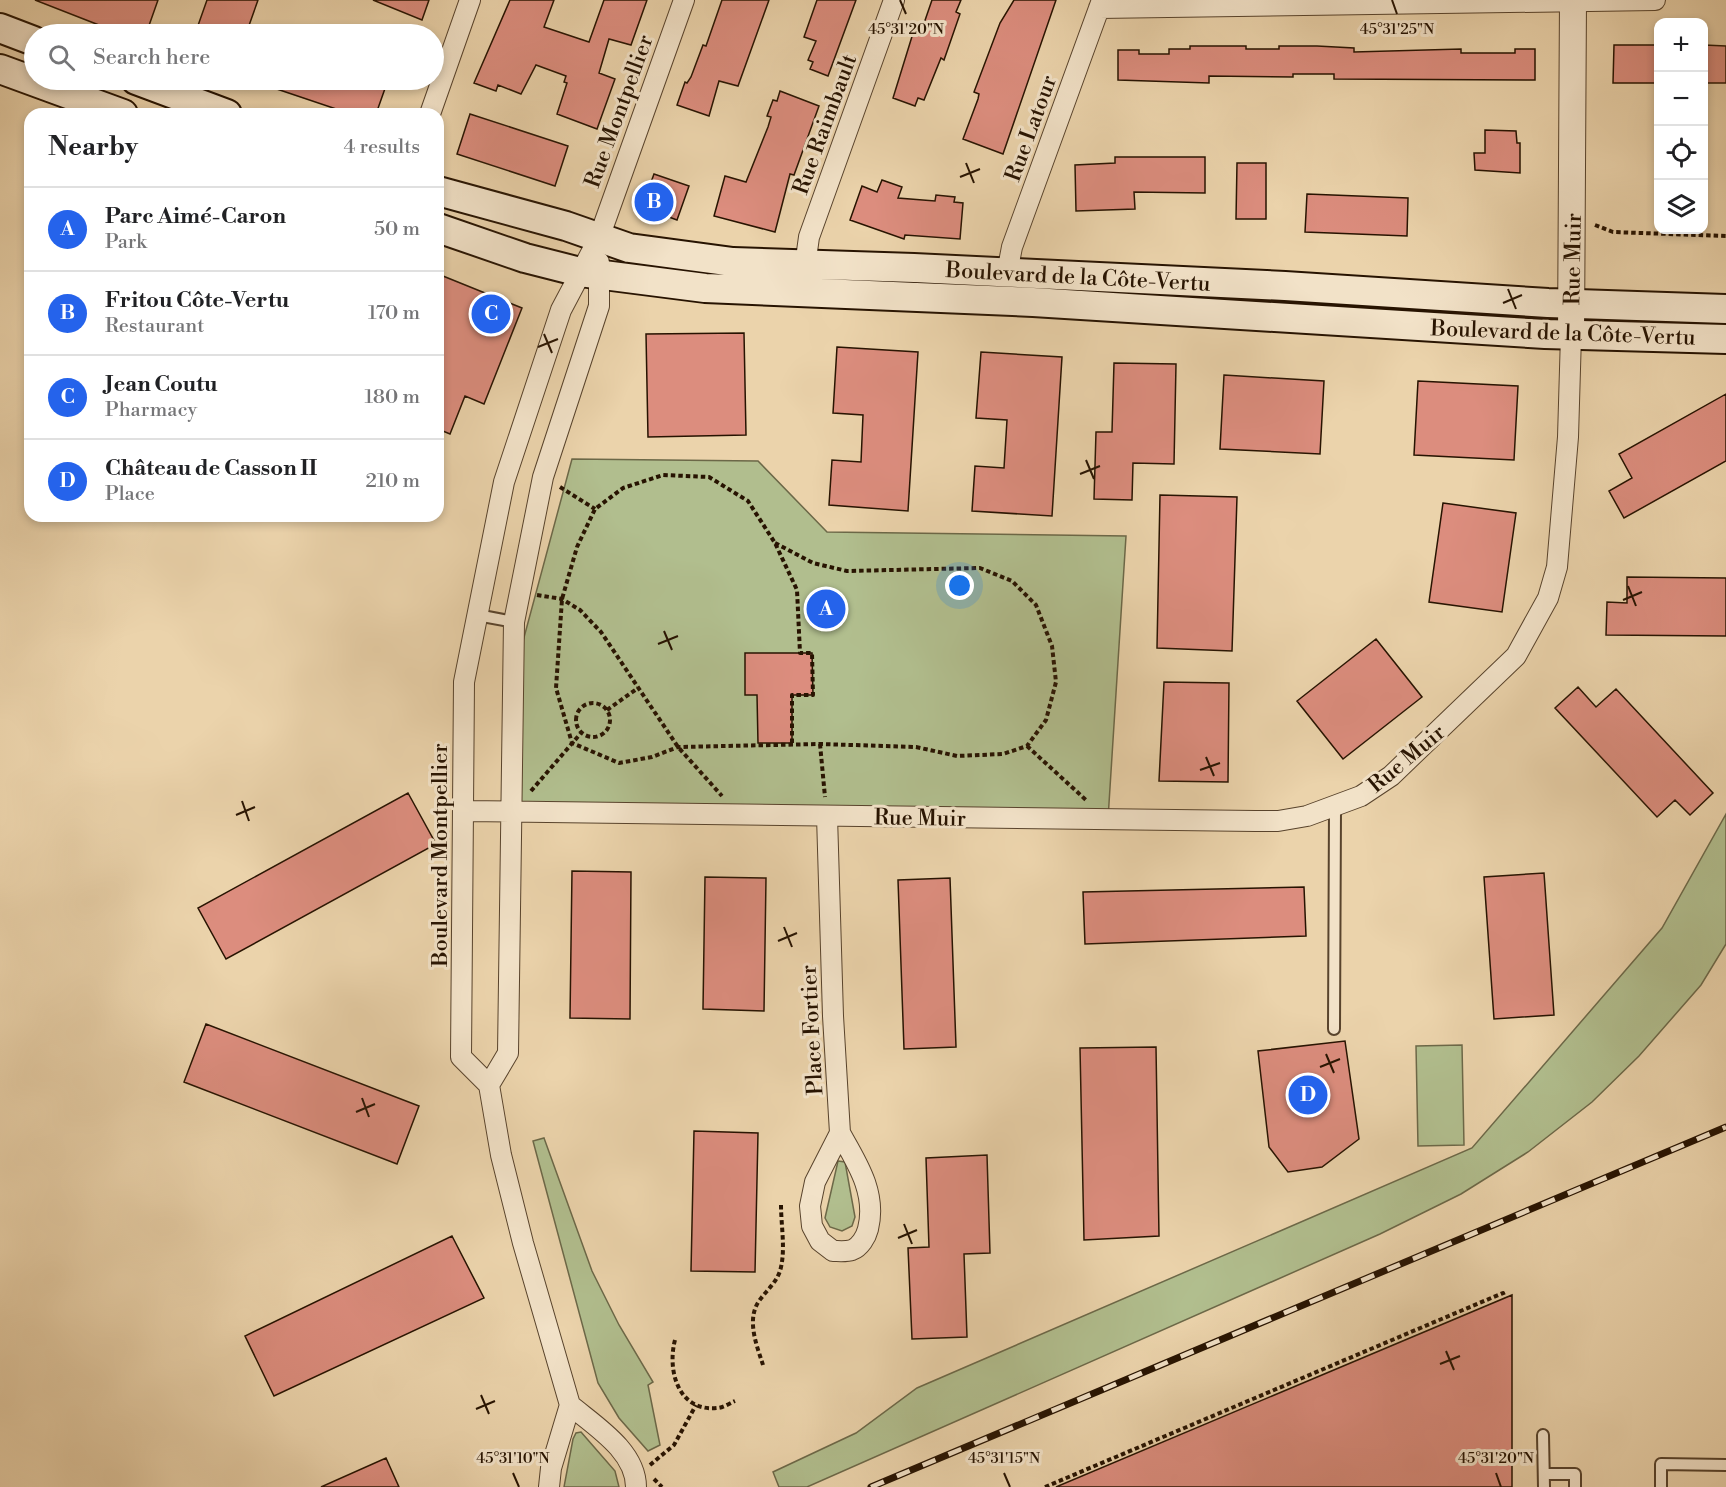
<!DOCTYPE html>
<html lang="en">
<head>
<meta charset="utf-8">
<style>
  :root { --surface:#fff; --page:#f2f2f2; --text:#202124; --muted:#757577; --line:#e0e0e0; --accent:#2563eb }
  body { margin:0; font-family:"Libre Bodoni",serif; background:var(--page); color:var(--text) }
  .controls { position:absolute; right:18px; top:18px; display:grid; overflow:hidden; border-radius:12px; box-shadow:0 3px 9px #0003 }
  .controls button { width:54px; height:54px; display:grid; place-items:center; padding:0; border:0; border-bottom:2px solid var(--line); background:var(--surface); color:var(--text); font:30px sans-serif }
  .you { position:absolute; left:960px; top:586px; width:21px; height:21px; margin:-15px; border:4px solid #fff; border-radius:50%; background:#1a73e8; box-shadow:0 0 0 9px #1a73e833 }
  .badge { display:grid; place-items:center; width:39px; height:39px; border-radius:50%; background:var(--accent); color:#fff; font-size:20px; font-weight:700 }
  .pin { position:absolute; translate:-50% -50%; border:3px solid #fff; box-shadow:0 2px 6px #0006 }
  .list { margin:0; padding:0; list-style:none }
  h2 { display:flex; justify-content:space-between; align-items:center; height:78px; margin:0; padding:0 24px; font-size:26px }
  h2 small { font-size:20px; font-weight:400; color:var(--muted) }
  .list li { display:grid; grid-template-columns:39px 1fr auto; gap:18px; align-items:center; box-sizing:border-box; height:84px; padding:0 24px; border-top:2px solid var(--line) }
  .list b { display:block; font-size:22px; white-space:nowrap }
  .list p { margin:0; font-size:20px; white-space:nowrap; color:var(--muted) }
  .list em { font-size:20px; font-style:normal; color:var(--muted) }
  .icon { flex:none; width:33px; height:33px; fill:none; stroke:currentColor; stroke-width:2; stroke-linecap:round; stroke-linejoin:round }
  .map { position:relative; flex:none; width:1726px; height:1487px; overflow:hidden }
  .search { position:absolute; background:var(--surface); box-shadow:0 3px 9px #0003; left:24px; top:24px; width:420px; height:66px; display:flex; align-items:center; gap:15px; box-sizing:border-box; padding:0 21px; border-radius:33px; color:var(--muted); font-size:22px }
  .panel { position:absolute; background:var(--surface); box-shadow:0 3px 9px #0003; left:24px; top:108px; width:420px; height:414px; border-radius:18px }
  .map>svg:first-child { display:block }
  .green { fill:#b1be8e; stroke:#6c6848; stroke-width:1.5 }
  .building { fill:#dc8d7e; stroke:#271301; stroke-width:1.5 }
  .lines { fill:none; stroke-linecap:round; stroke-linejoin:round }
  .service-casing { stroke:#58432c; stroke-width:14 }
  .minor-casing { stroke:#58432c; stroke-width:22 }
  .tertiary-casing { stroke:#58432c; stroke-width:28 }
  .secondary-casing { stroke:#271301; stroke-width:32 }
  .path { stroke:#271301; stroke-width:4; stroke-dasharray:4.5 3; stroke-linecap:butt }
  .service { stroke:#f2e2c8; stroke-width:10 }
  .minor { stroke:#f2e2c8; stroke-width:20 }
  .tertiary { stroke:#f2e2c8; stroke-width:26 }
  .secondary { stroke:#f2e2c8; stroke-width:28 }
  .rail-casing { stroke:#271301; stroke-width:7 }
  .rail { stroke:#f2e2c8; stroke-width:4.5; stroke-dasharray:14; stroke-linecap:butt }
  .ticks { fill:none; stroke:#271301; stroke-width:2 }
  .labels { text-anchor:middle; stroke-width:6; stroke-linejoin:round; paint-order:stroke }
  .street-label { font-size:22px; fill:#271301; stroke:#f2e2c8 }
  .ticks-label { font-size:15px; text-anchor:middle; fill:#271301; stroke:#f2e2c8; stroke-width:6; stroke-linejoin:round; paint-order:stroke }
</style>
</head>
<body>
<div class="map">
<svg width="1726" height="1487" viewBox="0 0 1726 1487">
  <rect width="100%" height="100%" fill="#ebd3ab"/>
  <filter id="stains"><feTurbulence type="fractalNoise" baseFrequency=".00333" numOctaves="4"/><feColorMatrix values="0 0 0 0 .2 0 0 0 0 .09 0 0 0 0 .02 0 0 0 .5 -.17"/></filter>
  <radialGradient id="worn" r=".72"><stop offset=".6" stop-color="#630" stop-opacity="0"/><stop offset="1" stop-color="#630" stop-opacity=".3"/></radialGradient>
  <!-- green -->
  <path class="green" d="M 572,459 L 758,461 L 827,532 L 1126,536 L 1108,819 L 513,812 L 512,682 Z
    M 1726,814 L 1726,944 L 1701,985 L 1639,1056 L 1592,1102 L 1528,1152 L 1461,1194 L 1380,1234 L 807,1487 L 779,1487 L 773,1472 L 856,1433 L 917,1388 L 1472,1148 L 1662,928 Z
    M 1462,1045 L 1464,1145 L 1418,1146 L 1416,1046 Z
    M 544,1138 L 592,1271 L 619,1325 L 653,1382 L 648,1385 L 660,1445 L 648,1451 L 619,1418 L 598,1383 L 533,1141 Z
    M 838,1161 L 845,1162 L 855,1217 L 852,1226 L 842,1231 L 830,1227 L 825,1218 Z
    M 581,1432 L 615,1471 L 619,1487 L 564,1487 L 573,1439 L 576,1433 Z"/>
  <!-- building -->
  <path class="building" d="M 35,0 L 158,0 L 146,34 L 101,34 L 104,27 Z
    M 207,0 L 258,0 L 246,34 L 195,34 Z
    M 373,0 L 429,0 L 422,20 Z
    M 510,0 L 554,0 L 544,27 L 589,42 L 604,0 L 647,0 L 631,45 L 609,39 L 599,73 L 615,79 L 597,129 L 557,114 L 567,83 L 564,82 L 566,76 L 536,65 L 521,94 L 498,85 L 496,91 L 474,83 Z
    M 722,0 L 769,0 L 738,86 L 719,81 L 709,116 L 677,105 L 685,82 L 687,83 L 691,77 L 703,45 L 706,46 Z
    M 817,0 L 856,0 L 828,76 L 810,69 L 813,62 L 808,60 L 816,41 L 804,37 Z
    M 932,0 L 961,0 L 956,12 L 960,14 L 944,60 L 941,58 L 924,100 L 918,98 L 915,106 L 893,98 L 914,30 L 921,32 Z
    M 1014,0 L 1056,0 L 1003,154 L 963,139 L 978,99 L 979,94 L 974,92 L 1000,23 Z
    M 1614,45 L 1659,45 L 1659,83 L 1613,83 Z
    M 1704,45 L 1726,46 L 1726,83 L 1704,83 Z
    M 1190,46 L 1246,46 L 1246,49 L 1279,49 L 1279,46 L 1317,46 L 1354,48 L 1354,52 L 1461,49 L 1461,53 L 1515,53 L 1515,49 L 1535,49 L 1535,80 L 1334,79 L 1334,74 L 1293,74 L 1293,77 L 1209,76 L 1209,83 L 1118,80 L 1118,50 L 1139,50 L 1139,54 L 1169,54 L 1169,49 L 1190,49 Z
    M 257,80 L 388,80 L 376,114 L 351,114 L 256,82 Z
    M 780,91 L 819,106 L 794,175 L 790,174 L 775,232 L 714,216 L 725,176 L 746,182 L 768,127 L 771,117 L 767,116 L 773,100 L 777,101 Z
    M 470,114 L 568,146 L 555,186 L 457,154 Z
    M 1485,130 L 1516,131 L 1517,143 L 1520,143 L 1520,173 L 1475,170 L 1474,153 L 1485,153 Z
    M 1115,157 L 1205,157 L 1205,193 L 1134,192 L 1135,209 L 1076,211 L 1075,165 L 1115,163 Z
    M 1237,163 L 1266,163 L 1266,219 L 1236,219 Z
    M 654,174 L 689,186 L 677,220 L 642,207 Z
    M 882,180 L 902,187 L 898,198 L 935,201 L 936,195 L 955,197 L 954,202 L 963,203 L 960,239 L 905,235 L 904,239 L 850,220 L 862,186 L 877,192 Z
    M 1307,194 L 1408,198 L 1407,236 L 1305,232 Z
    M 438,274 L 522,308 L 484,404 L 465,396 L 450,434 L 438,429 Z
    M 744,333 L 746,435 L 648,437 L 646,334 Z
    M 837,347 L 918,352 L 908,511 L 829,505 L 832,460 L 861,462 L 863,415 L 833,413 Z
    M 981,352 L 1062,357 L 1052,516 L 972,511 L 975,466 L 1004,468 L 1007,420 L 976,418 Z
    M 1114,363 L 1176,364 L 1174,464 L 1133,463 L 1132,500 L 1094,499 L 1096,432 L 1112,432 Z
    M 1224,375 L 1324,381 L 1320,454 L 1220,449 Z
    M 1418,381 L 1518,386 L 1514,460 L 1414,455 Z
    M 1726,394 L 1726,461 L 1624,518 L 1609,491 L 1632,478 L 1619,454 Z
    M 1160,495 L 1237,497 L 1232,651 L 1157,648 Z
    M 1443,503 L 1516,513 L 1502,612 L 1429,602 Z
    M 1627,577 L 1726,578 L 1726,636 L 1606,635 L 1607,602 L 1627,603 Z
    M 1376,639 L 1422,697 L 1343,759 L 1297,701 Z
    M 745,653 L 812,653 L 813,695 L 792,695 L 792,743 L 758,743 L 757,695 L 745,695 Z
    M 1164,682 L 1229,683 L 1228,782 L 1159,781 Z
    M 1578,687 L 1596,707 L 1616,689 L 1713,793 L 1690,815 L 1675,800 L 1657,817 L 1555,708 Z
    M 408,793 L 436,844 L 226,959 L 198,908 Z
    M 572,871 L 631,872 L 630,1019 L 570,1018 Z
    M 1544,873 L 1554,1015 L 1494,1019 L 1484,877 Z
    M 705,877 L 766,878 L 764,1011 L 703,1009 Z
    M 950,878 L 956,1047 L 904,1049 L 898,880 Z
    M 1304,887 L 1306,936 L 1085,944 L 1083,892 Z
    M 206,1024 L 419,1106 L 397,1164 L 184,1082 Z
    M 1345,1041 L 1359,1139 L 1322,1167 L 1288,1172 L 1269,1147 L 1258,1051 Z
    M 1156,1047 L 1159,1236 L 1084,1240 L 1080,1048 Z
    M 694,1131 L 758,1133 L 755,1272 L 691,1271 Z
    M 987,1155 L 990,1253 L 964,1254 L 967,1337 L 912,1339 L 908,1248 L 929,1247 L 926,1158 Z
    M 452,1236 L 484,1298 L 274,1396 L 245,1336 Z
    M 1512,1295 L 1512,1487 L 1056,1487 Z
    M 386,1458 L 399,1487 L 321,1487 Z"/>
  <g class="lines">
    <defs>
      <path id="service" d="M 477,615 L 514,622
        M 1334,1029 L 1335,808
        M 1543,1435 L 1544,1487
        M 1544,1474 L 1575,1474 L 1575,1487
        M 1661,1487 L 1661,1464 L 1726,1465"/>
      <path id="minor" d="M 1099,8 L 1655,0
        M 430,114 L 470,0
        M 805,266 L 809,237 L 894,0
        M 1007,273 L 1012,247 L 1102,0
        M 464,811 L 1255,821 L 1278,821 L 1307,816 L 1361,796 L 1391,776 L 1516,656 L 1548,598 L 1557,567 L 1568,437 L 1571,335
        M 827,816 L 833,1016 L 840,1133 L 815,1182 L 810,1206 L 812,1226 L 820,1241 L 833,1251 C 838,1251 846,1252 852,1250 C 860,1247 866,1237 868,1229 C 877,1193 857,1163 840,1133
        M 489,1085 L 508,1053 L 514,622 L 543,477 L 599,306 L 599,262
        M 570,1405 L 523,1243 L 501,1155 L 489,1085 L 461,1057 L 464,682 L 504,482 L 561,310 L 599,238 L 684,0
        M 549,1487 L 551,1468 L 570,1405 C 595,1426 636,1451 636,1487"/>
      <path id="tertiary" d="M 1571,335 L 1573,0"/>
      <path id="secondary" d="M 0,28 L 34,41
        M 0,69 L 123,114
        M 136,80 L 227,114
        M 438,191 L 566,226 L 629,248 L 733,262 L 914,268 L 1285,286 L 1548,303 L 1726,309
        M 438,228 L 525,258 L 580,272 L 705,288 L 1033,302 L 1545,334 L 1726,339"/>
    </defs>
    <!-- service casing -->
    <use href="#service" class="service-casing"/>
    <!-- minor casing -->
    <use href="#minor" class="minor-casing"/>
    <!-- tertiary casing -->
    <use href="#tertiary" class="tertiary-casing"/>
    <!-- secondary casing -->
    <use href="#secondary" class="secondary-casing"/>
    <!-- path -->
    <path class="path" d="M 1595,225 L 1613,232 L 1726,236
      M 560,487 L 595,509
      M 775,543 L 813,563 L 847,571 L 980,568 L 1012,581 L 1036,605 L 1052,646 L 1056,682 L 1046,720 L 1027,746 L 1003,754 L 957,756 L 916,747 L 820,744 L 678,747 L 652,757 L 619,763 L 572,743 L 556,688 L 562,599 L 577,547 L 595,509 L 623,488 L 663,475 L 709,477 L 748,501 L 775,543 L 797,590 L 800,653 L 812,653 L 813,695 L 792,695 L 792,743
      M 537,595 L 562,599 L 580,610 L 601,632 L 678,747 L 722,796
      M576 720a17 17 0 1 1 34 0a17 17 0 1 1-34 0Z
      M 607,710 L 638,688
      M 820,744 L 825,797
      M 1027,746 L 1086,800
      M 531,791 L 581,733
      M 675,1340 C 667,1370 678,1412 717,1408 C 723,1408 730,1403 735,1401
      M 763,1365 C 757,1346 746,1320 759,1301 C 766,1291 776,1283 780,1271 C 786,1251 781,1226 781,1205
      M 650,1465 L 674,1445 L 696,1405
      M 654,1479 L 662,1487
      M 1045,1487 L 1503,1293 L 1505,1298"/>
    <!-- service -->
    <use href="#service" class="service"/>
    <!-- minor -->
    <use href="#minor" class="minor"/>
    <!-- tertiary -->
    <use href="#tertiary" class="tertiary"/>
    <!-- secondary -->
    <use href="#secondary" class="secondary"/>
    <defs>
      <path id="rail" d="M 871,1487 L 1726,1127"/>
    </defs>
    <!-- rail casing -->
    <use href="#rail" class="rail-casing"/>
    <!-- rail -->
    <use href="#rail" class="rail"/>
  </g>
  <!-- ticks -->
  <path class="ticks" d="M 900,0 L 906,14M 1392,0 L 1397,14M 966,163 L 974,183M 960,177 L 980,169M 1508,289 L 1516,309M 1503,303 L 1522,295M 544,334 L 552,353M 538,347 L 558,339M 1086,460 L 1094,479M 1080,474 L 1100,466M 1628,586 L 1636,606M 1623,600 L 1642,592M 664,631 L 672,650M 658,644 L 678,636M 1206,757 L 1214,776M 1200,770 L 1220,763M 242,801 L 249,821M 236,815 L 255,807M 784,927 L 792,947M 778,941 L 797,933M 1326,1054 L 1334,1073M 1320,1067 L 1340,1059M 362,1098 L 369,1117M 356,1112 L 375,1104M 904,1224 L 912,1244M 898,1238 L 917,1230M 1446,1351 L 1454,1370M 1440,1364 L 1460,1356M 481,1395 L 489,1414M 476,1409 L 495,1401M 513,1473 L 519,1487M 1004,1473 L 1010,1487M 1496,1473 L 1501,1487"/>
  <g class="labels">
    <!-- street labels -->
    <g class="street-label">
      <text transform="translate(618 111) rotate(-70)" y="8">Rue Montpellier</text>
      <text transform="translate(824 124) rotate(-70)" y="8">Rue Raimbault</text>
      <text transform="translate(1030 128) rotate(-70)" y="8">Rue Latour</text>
      <text transform="translate(1572 259) rotate(-89)" y="8">Rue Muir</text>
      <text transform="translate(1078 276) rotate(3)" y="8">Boulevard de la Côte-Vertu</text>
      <text transform="translate(1563 332) rotate(2)" y="8">Boulevard de la Côte-Vertu</text>
      <text transform="translate(1406 758) rotate(-40)" y="8">Rue Muir</text>
      <text transform="translate(920 817) rotate(1)" y="8">Rue Muir</text>
      <text transform="translate(439 855) rotate(-90)" y="8">Boulevard Montpellier</text>
      <text transform="translate(811 1030) rotate(-93)" y="8">Place Fortier</text>
    </g>
  </g>
  <g class="ticks-label">
    <text x="906" y="34">45°31'20"N</text>
    <text x="1397" y="34">45°31'25"N</text>
    <text x="513" y="1463">45°31'10"N</text>
    <text x="1004" y="1463">45°31'15"N</text>
    <text x="1496" y="1463">45°31'20"N</text>
  </g>
  <rect width="100%" height="100%" filter="url(#stains)"/>
  <rect width="100%" height="100%" fill="url(#worn)"/>
</svg>
<div class="controls">
<button>+</button>
<button>−</button>
<button><svg class="icon" aria-label="locate" viewBox="0 0 24 24"><circle cx="12" cy="12" r="6"/><path d="M12 2v4M12 18v4M2 12h4M18 12h4"/></svg></button>
<button><svg class="icon" aria-label="layers" viewBox="0 0 24 24"><path d="M12 4l9 5-9 5-9-5zM3 14l9 5 9-5"/></svg></button>
</div>
<div class="you"></div>
<div class="pin badge" style="left:826px;top:609px">A</div>
<div class="pin badge" style="left:654px;top:202px">B</div>
<div class="pin badge" style="left:491px;top:314px">C</div>
<div class="pin badge" style="left:1308px;top:1095px">D</div>
<div class="search"><svg class="icon" aria-label="search" viewBox="0 0 24 24"><circle cx="10" cy="10" r="6"/><path d="M15 15l6 6"/></svg>Search here</div>
<section class="panel">
<h2>Nearby<small>4 results</small></h2>
<ul class="list">
<li><span class="badge">A</span><div><b>Parc Aimé-Caron</b><p>Park</p></div><em>50 m</em></li>
<li><span class="badge">B</span><div><b>Fritou Côte-Vertu</b><p>Restaurant</p></div><em>170 m</em></li>
<li><span class="badge">C</span><div><b>Jean Coutu</b><p>Pharmacy</p></div><em>180 m</em></li>
<li><span class="badge">D</span><div><b>Château de Casson II</b><p>Place</p></div><em>210 m</em></li>
</ul>
</section>
</div>
</body>
</html>
